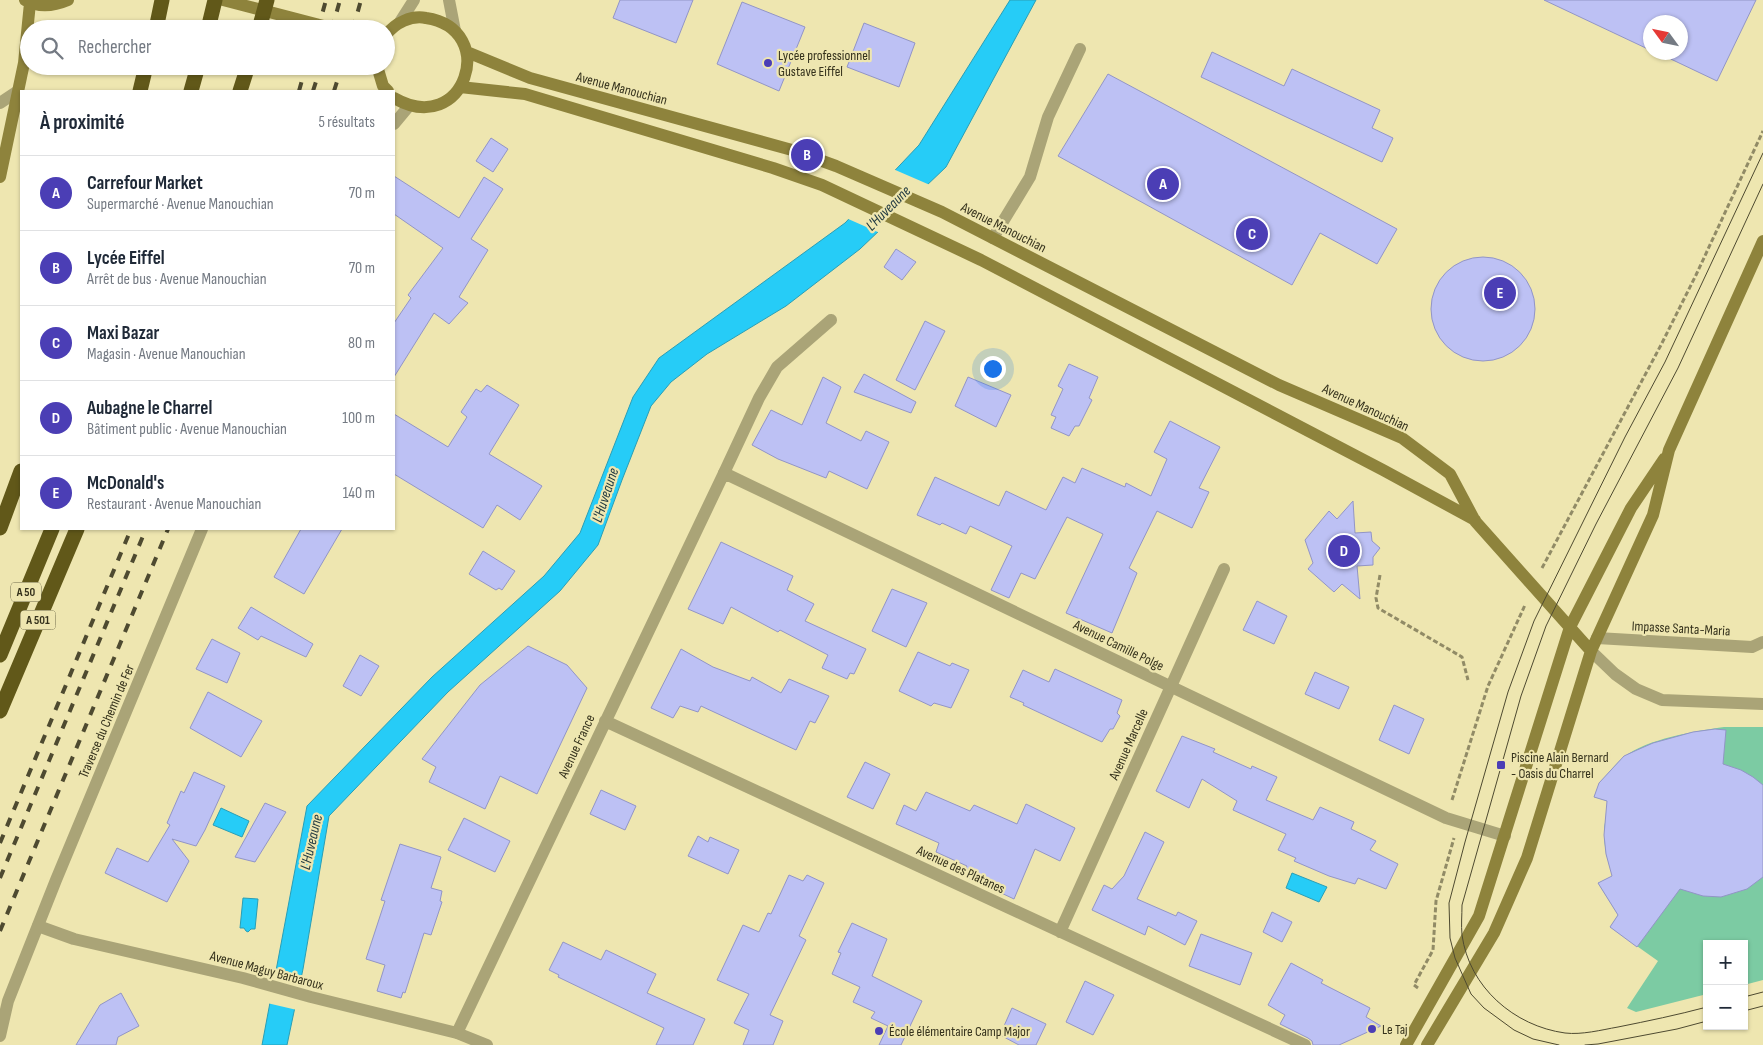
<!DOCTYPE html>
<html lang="fr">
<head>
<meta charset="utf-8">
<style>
  :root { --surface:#fff; --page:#f2f2f3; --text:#1f2937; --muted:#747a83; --line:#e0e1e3; --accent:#4b3eb5 }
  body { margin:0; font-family:"Sofia Sans Condensed",sans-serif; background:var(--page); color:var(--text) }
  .controls { position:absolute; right:15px; bottom:15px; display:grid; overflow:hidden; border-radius:0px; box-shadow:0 1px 4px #0004 }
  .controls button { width:45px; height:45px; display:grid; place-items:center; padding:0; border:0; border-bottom:1px solid var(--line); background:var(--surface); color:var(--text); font:25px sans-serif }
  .compass { position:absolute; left:1643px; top:15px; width:45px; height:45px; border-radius:50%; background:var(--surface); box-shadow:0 1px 4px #0004; rotate:303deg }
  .you { position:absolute; left:992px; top:368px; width:18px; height:18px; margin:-12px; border:4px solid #fff; border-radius:50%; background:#1a73e8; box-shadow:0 0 0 8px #1a73e833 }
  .badge { display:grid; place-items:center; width:32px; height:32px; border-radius:50%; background:var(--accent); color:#fff; font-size:16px; font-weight:700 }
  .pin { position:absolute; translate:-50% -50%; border:2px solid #fff; box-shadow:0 1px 5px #0006 }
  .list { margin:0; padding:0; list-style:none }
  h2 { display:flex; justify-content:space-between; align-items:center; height:65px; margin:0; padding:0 20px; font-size:21px }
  h2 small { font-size:16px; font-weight:400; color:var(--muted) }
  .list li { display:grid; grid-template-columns:32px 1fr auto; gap:15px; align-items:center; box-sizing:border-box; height:75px; padding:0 20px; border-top:1px solid var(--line) }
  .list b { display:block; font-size:19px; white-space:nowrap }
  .list p { margin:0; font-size:16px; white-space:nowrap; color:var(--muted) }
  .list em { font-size:16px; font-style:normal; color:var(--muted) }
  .icon { flex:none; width:28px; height:28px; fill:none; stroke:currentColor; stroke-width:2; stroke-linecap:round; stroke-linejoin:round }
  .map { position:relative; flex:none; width:1763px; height:1045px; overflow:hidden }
  .search { position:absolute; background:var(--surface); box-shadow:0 1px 4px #0004; left:20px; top:20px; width:375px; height:55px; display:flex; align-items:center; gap:12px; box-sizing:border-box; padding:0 18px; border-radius:28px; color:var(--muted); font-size:19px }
  .panel { position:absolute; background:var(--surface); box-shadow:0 1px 4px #0004; left:20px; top:90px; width:375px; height:440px; border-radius:0px }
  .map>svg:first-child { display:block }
  .green { fill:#7ccba3 }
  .water { fill:#26ccf7; stroke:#2a9eb5 }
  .pier { fill:#eee6b0 }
  .building { fill:#bdc1f4; stroke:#9295c6 }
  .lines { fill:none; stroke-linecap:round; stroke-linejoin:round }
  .path { stroke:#918b66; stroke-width:3; stroke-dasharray:5 2.5; stroke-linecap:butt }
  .service { stroke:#aaa477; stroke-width:12 }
  .minor { stroke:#aaa477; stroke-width:12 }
  .tertiary { stroke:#aaa477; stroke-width:12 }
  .secondary { stroke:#8e833c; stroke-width:12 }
  .motorway { stroke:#615819; stroke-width:15 }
  .tram { stroke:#4e4a30; stroke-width:1 }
  .rail { stroke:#4e4a30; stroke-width:4; stroke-dasharray:9 9; stroke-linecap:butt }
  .motorway-bridge { stroke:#615819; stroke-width:15 }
  .poi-dot { fill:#4b3eb5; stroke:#eee6b0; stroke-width:2 }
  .labels { text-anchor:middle; stroke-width:4.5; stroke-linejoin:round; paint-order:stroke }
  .shield { fill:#eee6b0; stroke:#6c6848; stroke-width:1 }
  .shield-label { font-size:12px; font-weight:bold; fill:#35321c }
  .poi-label { font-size:14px; fill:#35321c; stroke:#eee6b0; text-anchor:start }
  .street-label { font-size:14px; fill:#35321c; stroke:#eee6b0 }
  .water-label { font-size:15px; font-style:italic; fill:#213941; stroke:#eee6b0 }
</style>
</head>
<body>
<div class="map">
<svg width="1763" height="1045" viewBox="0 0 1763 1045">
  <rect width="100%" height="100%" fill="#eee6b0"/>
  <!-- green -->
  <path class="green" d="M 1724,727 L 1763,727 L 1763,980 L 1744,985 L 1744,944 L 1707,944 L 1707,994 L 1636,1012 L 1627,1008 L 1658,961 L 1610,927 L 1618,915 L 1598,883 L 1613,876 L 1606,854 L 1604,839 L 1606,838 L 1604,827 L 1610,802 L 1594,797 L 1597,789 L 1600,791 L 1603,784 L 1600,782 C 1608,774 1615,764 1624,757 C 1646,739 1696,731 1724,727 Z"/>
  <!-- water -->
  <path class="water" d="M 1010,0 L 1036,0 L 946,167 L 860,249 L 786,306 L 707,354 L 671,382 L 651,406 L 622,480 L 598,545 L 560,591 L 448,692 L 329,816 L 303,969 L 287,1045 L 262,1045 L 307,806 L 432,677 L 544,576 L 580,533 L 633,397 L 659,358 L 845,223 L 919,145 Z
    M 221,808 L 249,821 L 242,837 L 213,825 Z
    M 1292,873 L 1327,887 L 1319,902 L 1286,888 Z
    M 243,898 L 258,899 L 255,929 L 251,929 L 248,932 L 246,931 L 244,928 L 240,928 Z"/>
  <!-- pier -->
  <path class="pier" d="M 893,169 L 930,185 L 880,233 L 846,218 Z
    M 273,972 L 303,980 L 297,1010 L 267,1003 Z"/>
  <!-- building -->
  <path class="building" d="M 620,0 L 693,0 L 676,43 L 613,18 Z
    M 1544,0 L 1756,0 L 1717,81 L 1656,52 L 1680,52 L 1680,22 L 1650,22 L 1650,50 Z
    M 742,2 L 805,27 L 779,91 L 717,64 Z
    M 864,23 L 915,43 L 899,87 L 847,67 Z
    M 1212,52 L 1284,86 L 1292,69 L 1380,110 L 1372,128 L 1393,138 L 1382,162 L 1201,77 Z
    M 1108,74 L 1397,229 L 1377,264 L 1320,233 L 1292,285 L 1058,156 Z
    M 491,138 L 508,149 L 493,172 L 476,161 Z
    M 394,176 L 459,218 L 484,177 L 503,189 L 471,239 L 488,250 L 459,297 L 468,303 L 449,324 L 434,313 L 394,377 L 394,323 L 411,298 L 408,295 L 443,248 L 394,214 Z
    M 896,249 L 916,262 L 902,280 L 884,267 Z
    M1431 309a52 52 0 1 1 104 0a52 52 0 1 1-104 0Z
    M 925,321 L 945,331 L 915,390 L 896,380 Z
    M 1069,364 L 1098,377 L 1089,398 L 1092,400 L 1079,426 L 1075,426 L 1069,436 L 1051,428 L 1056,417 L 1051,415 L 1063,389 L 1058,386 Z
    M 864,374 L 916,402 L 911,413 L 854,392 Z
    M 823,377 L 841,387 L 826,423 L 861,441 L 866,431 L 889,442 L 867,489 L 829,471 L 826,478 L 778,459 L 752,445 L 771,410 L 802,425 Z
    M 968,377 L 1011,395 L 996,427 L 955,406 Z
    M 487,385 L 519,405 L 489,454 L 542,486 L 520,520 L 497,505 L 483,528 L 394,474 L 394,414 L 448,447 L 467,417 L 461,412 L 476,389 L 481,392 Z
    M 1170,421 L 1220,447 L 1199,488 L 1209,492 L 1192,528 L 1157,511 L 1129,568 L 1137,573 L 1112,633 L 1066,613 L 1103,534 L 1067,517 L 1035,579 L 1021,573 L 1009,598 L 991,590 L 1012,546 L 970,526 L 966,534 L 942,523 L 940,525 L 917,515 L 935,477 L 999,506 L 1006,491 L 1046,510 L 1063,477 L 1075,483 L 1082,468 L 1125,487 L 1126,483 L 1151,496 L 1167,459 L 1154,452 Z
    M 1353,501 L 1355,533 L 1371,532 L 1372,541 L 1380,548 L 1373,557 L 1373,565 L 1357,566 L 1360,599 L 1342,584 L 1334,592 L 1308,569 L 1313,563 L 1305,540 L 1329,511 L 1337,519 Z
    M 301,529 L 342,529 L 304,594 L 274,577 Z
    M 721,542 L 793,576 L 787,590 L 814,604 L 805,621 L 866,649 L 854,674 L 850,673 L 847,679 L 822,668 L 828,655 L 780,630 L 778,632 L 731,607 L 723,624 L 688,609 Z
    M 483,551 L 515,571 L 502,590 L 499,588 L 496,590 L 469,574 Z
    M 892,589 L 927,603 L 906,647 L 872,631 Z
    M 1257,601 L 1287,616 L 1274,644 L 1243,630 Z
    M 251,607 L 313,644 L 306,657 L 261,636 L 258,640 L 238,628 Z
    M 212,639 L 240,653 L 227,683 L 196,669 Z
    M 528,646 L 567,665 L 587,688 L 537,794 L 500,776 L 485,809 L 429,782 L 436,767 L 422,759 L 480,685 Z
    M 681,649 L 713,667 L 750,681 L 752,677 L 781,693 L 789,679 L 829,696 L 815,723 L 810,721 L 796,750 L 701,706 L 698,712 L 680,706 L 673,718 L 651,708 Z
    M 918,652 L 950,666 L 952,663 L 969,670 L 951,708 L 934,703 L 931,706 L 899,691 Z
    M 360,655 L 379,666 L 361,696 L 343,686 Z
    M 1055,669 L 1122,700 L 1117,713 L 1120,716 L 1113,729 L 1110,729 L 1102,742 L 1023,705 L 1024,703 L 1010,697 L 1023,670 L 1049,682 Z
    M 1315,672 L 1349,687 L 1339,709 L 1305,694 Z
    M 208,692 L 262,721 L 241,757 L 190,728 Z
    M 1394,705 L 1424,719 L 1409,754 L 1379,740 Z
    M 1715,729 L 1726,730 L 1723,764 L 1741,770 L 1753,777 L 1763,785 L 1763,877 L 1747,889 L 1721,897 L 1703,896 L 1680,889 L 1637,947 L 1610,927 L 1618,915 L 1598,883 L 1612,876 L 1606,854 L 1604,835 L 1607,801 L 1594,797 L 1599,783 L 1624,756 L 1637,750 L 1653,743 L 1693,732 Z
    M 1182,736 L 1215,749 L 1213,752 L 1251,769 L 1252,766 L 1277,777 L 1266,800 L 1313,820 L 1320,807 L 1354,822 L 1351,829 L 1376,841 L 1370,850 L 1398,864 L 1386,889 L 1358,878 L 1355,884 L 1329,876 L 1294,861 L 1296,858 L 1278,850 L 1286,834 L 1233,810 L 1237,801 L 1202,779 L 1189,808 L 1156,791 Z
    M 865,762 L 890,774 L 873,809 L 847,797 Z
    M 194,772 L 225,786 L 205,830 L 196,846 L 172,839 L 189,861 L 167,902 L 105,873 L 117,848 L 148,862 L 170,825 L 167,823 L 181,791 L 184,793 Z
    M 601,790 L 636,806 L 625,830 L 590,814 Z
    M 926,792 L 970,811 L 974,805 L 1017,824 L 1026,804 L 1075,828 L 1060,861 L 1035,849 L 1014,899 L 963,875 L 967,866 L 936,852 L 939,843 L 896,824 L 904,805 L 916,811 Z
    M 265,803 L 286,812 L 255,862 L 235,857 Z
    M 464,818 L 510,841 L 495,872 L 448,850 Z
    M 1145,832 L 1164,842 L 1137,899 L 1176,916 L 1178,912 L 1197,921 L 1185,945 L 1148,926 L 1145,935 L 1092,910 L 1104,885 L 1112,889 L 1124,876 Z
    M 698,836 L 708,842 L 710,837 L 739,850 L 728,874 L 688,856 Z
    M 400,844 L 441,857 L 431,888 L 442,891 L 440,901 L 442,902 L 431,935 L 424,933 L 405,993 L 403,992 L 401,998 L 377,991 L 385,965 L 366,959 L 385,901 L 381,900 Z
    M 789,875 L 803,881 L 807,875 L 824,883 L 799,936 L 806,940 L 770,1015 L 783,1021 L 773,1045 L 743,1045 L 749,1030 L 734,1023 L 749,994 L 717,980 L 743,925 L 759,932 L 768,913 L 771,914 Z
    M 1272,912 L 1292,922 L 1282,942 L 1263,932 Z
    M 852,923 L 887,939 L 872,976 L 922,1001 L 901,1045 L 879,1045 L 888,1026 L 871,1018 L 875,1012 L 853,1002 L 860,987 L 832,974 L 841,953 L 838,952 Z
    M 1201,934 L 1252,953 L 1240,985 L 1189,966 Z
    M 563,942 L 601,960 L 606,950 L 656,974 L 647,993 L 705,1019 L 693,1045 L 656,1045 L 664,1028 L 558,977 L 559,975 L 549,970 Z
    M 1291,963 L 1323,980 L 1321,983 L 1370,1008 L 1366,1017 L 1381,1026 L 1339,1045 L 1313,1045 L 1312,1041 L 1308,1038 L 1280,1024 L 1285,1015 L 1268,1005 Z
    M 1085,981 L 1114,995 L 1093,1035 L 1066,1022 Z
    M 121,993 L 139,1026 L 118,1037 L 116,1045 L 76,1045 L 100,1005 Z
    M 1012,1008 L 1046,1024 L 1036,1045 L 1019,1045 L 1000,1035 Z"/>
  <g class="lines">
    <!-- path -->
    <path class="path" d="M 1542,568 L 1661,345 L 1696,275 L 1763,131
      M 1380,575 L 1376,598 L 1378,608 L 1462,657 L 1468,680
      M 1452,800 L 1488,686 L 1525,605
      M 1418,988 L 1414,985 L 1433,950 L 1436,901 L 1454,838"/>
    <!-- service -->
    <path class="service" d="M 0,103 L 18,91
      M 993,238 L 1030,177 L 1048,117 L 1080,49
      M 724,473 L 759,398 L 777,367 L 831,320"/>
    <!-- minor -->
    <path class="minor" d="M 1597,638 L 1752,647 L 1763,642
      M 605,721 L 1305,1045
      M 38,926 L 74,939 L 243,978 L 311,997 L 457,1033 L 487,1045
      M 1060,932 L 1224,569
      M 457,1033 L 724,473 L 1446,818 L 1505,836"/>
    <!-- tertiary -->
    <path class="tertiary" d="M 449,0 L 455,31
      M 400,22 L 414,0
      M 394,124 L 409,106
      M 1591,651 L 1615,674 L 1636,689 L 1662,700 L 1763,704
      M 0,1036 L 8,1001 L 56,880 L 202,529"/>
    <!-- secondary -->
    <path class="secondary" d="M 25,0 C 39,8 54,6 68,0
      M 223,0 L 335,29
      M 386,35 C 395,23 411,15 426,18 C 500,29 465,139 394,98
      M 467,52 L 530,78 L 792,150 L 836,166 L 942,212 L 1279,385 L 1402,438 L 1450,474 L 1475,521 L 1591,651
      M 377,66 L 383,86 L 388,91
      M 460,87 L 525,94 L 773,168 L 822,185 L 981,260 L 1383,470 L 1475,520
      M 0,177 L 24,63 L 30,3
      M 1406,1045 L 1479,916 L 1570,627 L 1631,508 L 1664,459
      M 1427,1045 L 1494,933 L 1527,858 L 1591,651 L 1653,515 L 1669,450 L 1763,241"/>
    <!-- motorway -->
    <path class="motorway" d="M 156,29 L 162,0
      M 208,29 L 215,0
      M 140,91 L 146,66
      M 191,91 L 198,66
      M 240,91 L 248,66
      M 0,528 L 21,471
      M 0,655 L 52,529
      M 0,711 L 77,529"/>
    <!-- tram -->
    <path class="tram" d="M 1744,997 L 1763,992
      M 1707,1007 C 1677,1015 1648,1021 1618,1027 C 1601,1030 1582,1035 1565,1033 C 1514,1026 1469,987 1462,935 C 1461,925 1462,915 1462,905 L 1521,696 L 1546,626 L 1596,524 L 1678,368 L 1763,184
      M 1744,1011 L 1763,1006
      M 1559,1045 L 1533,1039 L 1514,1030 L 1484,1008 L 1471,994 L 1455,958 L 1450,938 L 1449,903 L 1465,842 L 1508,692 L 1534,621 L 1625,437 L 1665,362 L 1763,153
      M 1585,1045 L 1598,1044 L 1677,1029 L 1707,1021"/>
    <!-- rail -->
    <path class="rail" d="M 318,29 L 326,0
      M 332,29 L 340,0
      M 353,29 L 361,0
      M 299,91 L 306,66
      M 313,91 L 321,66
      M 334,91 L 342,66
      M 0,843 L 131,529
      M 0,878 L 146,529
      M 0,931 L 168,529"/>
    <!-- motorway-bridge -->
    <path class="motorway-bridge" d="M 259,29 L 267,0"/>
  </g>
  <!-- markers -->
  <g class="poi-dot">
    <circle cx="768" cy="63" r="5"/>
    <rect x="1496" y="760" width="10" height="10" rx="2.5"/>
    <circle cx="1372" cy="1029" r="5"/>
    <circle cx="879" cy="1031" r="5"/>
  </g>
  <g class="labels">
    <!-- shield labels -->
    <g class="shield">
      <rect x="11" y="582.5" width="30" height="19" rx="4"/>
      <rect x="20.5" y="610.5" width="35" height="19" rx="4"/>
    </g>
    <g class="shield-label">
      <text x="26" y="596">A 50</text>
      <text x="38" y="624">A 501</text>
    </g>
    <!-- poi labels -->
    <g class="poi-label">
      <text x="778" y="60">Lycée professionnel<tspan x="778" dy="16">Gustave Eiffel</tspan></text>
      <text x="1511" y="762">Piscine Alain Bernard<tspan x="1511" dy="16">- Oasis du Charrel</tspan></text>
      <text x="1382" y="1034">Le Taj</text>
      <text x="889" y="1036">École élémentaire Camp Major</text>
    </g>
    <!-- street labels -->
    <g class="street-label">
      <text transform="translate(622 88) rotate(15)" y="5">Avenue Manouchian</text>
      <text transform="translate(1004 227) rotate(27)" y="5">Avenue Manouchian</text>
      <text transform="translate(1366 407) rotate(25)" y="5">Avenue Manouchian</text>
      <text transform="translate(1681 628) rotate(3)" y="5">Impasse Santa-Maria</text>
      <text transform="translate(1119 645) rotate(26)" y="5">Avenue Camille Polge</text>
      <text transform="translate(106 721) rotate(-67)" y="5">Traverse du Chemin de Fer</text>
      <text transform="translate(1128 744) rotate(-66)" y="5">Avenue Marcelle</text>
      <text transform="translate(576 746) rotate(-65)" y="5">Avenue France</text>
      <text transform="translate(961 869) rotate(25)" y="5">Avenue des Platanes</text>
      <text transform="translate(267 970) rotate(15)" y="5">Avenue Maguy Barbaroux</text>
    </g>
    <!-- water labels -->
    <g class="water-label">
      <text transform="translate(888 208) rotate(-45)" y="5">L'Huveaune</text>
      <text transform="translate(605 495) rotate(-72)" y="5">L'Huveaune</text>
      <text transform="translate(311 842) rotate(-77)" y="5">L'Huveaune</text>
    </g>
  </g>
</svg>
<div class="controls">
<button>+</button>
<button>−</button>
</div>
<svg class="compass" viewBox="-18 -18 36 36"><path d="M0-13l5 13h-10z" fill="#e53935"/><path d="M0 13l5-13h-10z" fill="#747a83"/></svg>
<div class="you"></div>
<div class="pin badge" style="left:1163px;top:184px">A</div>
<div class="pin badge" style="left:807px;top:155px">B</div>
<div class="pin badge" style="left:1252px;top:234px">C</div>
<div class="pin badge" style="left:1344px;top:551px">D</div>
<div class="pin badge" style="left:1500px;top:293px">E</div>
<div class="search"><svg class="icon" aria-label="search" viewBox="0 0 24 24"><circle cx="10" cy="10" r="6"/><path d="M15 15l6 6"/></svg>Rechercher</div>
<section class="panel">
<h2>À proximité<small>5 résultats</small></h2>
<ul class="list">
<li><span class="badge">A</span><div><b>Carrefour Market</b><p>Supermarché · Avenue Manouchian</p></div><em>70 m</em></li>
<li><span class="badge">B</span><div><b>Lycée Eiffel</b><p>Arrêt de bus · Avenue Manouchian</p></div><em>70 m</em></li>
<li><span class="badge">C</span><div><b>Maxi Bazar</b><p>Magasin · Avenue Manouchian</p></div><em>80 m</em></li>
<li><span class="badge">D</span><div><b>Aubagne le Charrel</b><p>Bâtiment public · Avenue Manouchian</p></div><em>100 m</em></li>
<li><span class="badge">E</span><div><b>McDonald's</b><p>Restaurant · Avenue Manouchian</p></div><em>140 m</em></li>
</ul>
</section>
</div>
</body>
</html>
